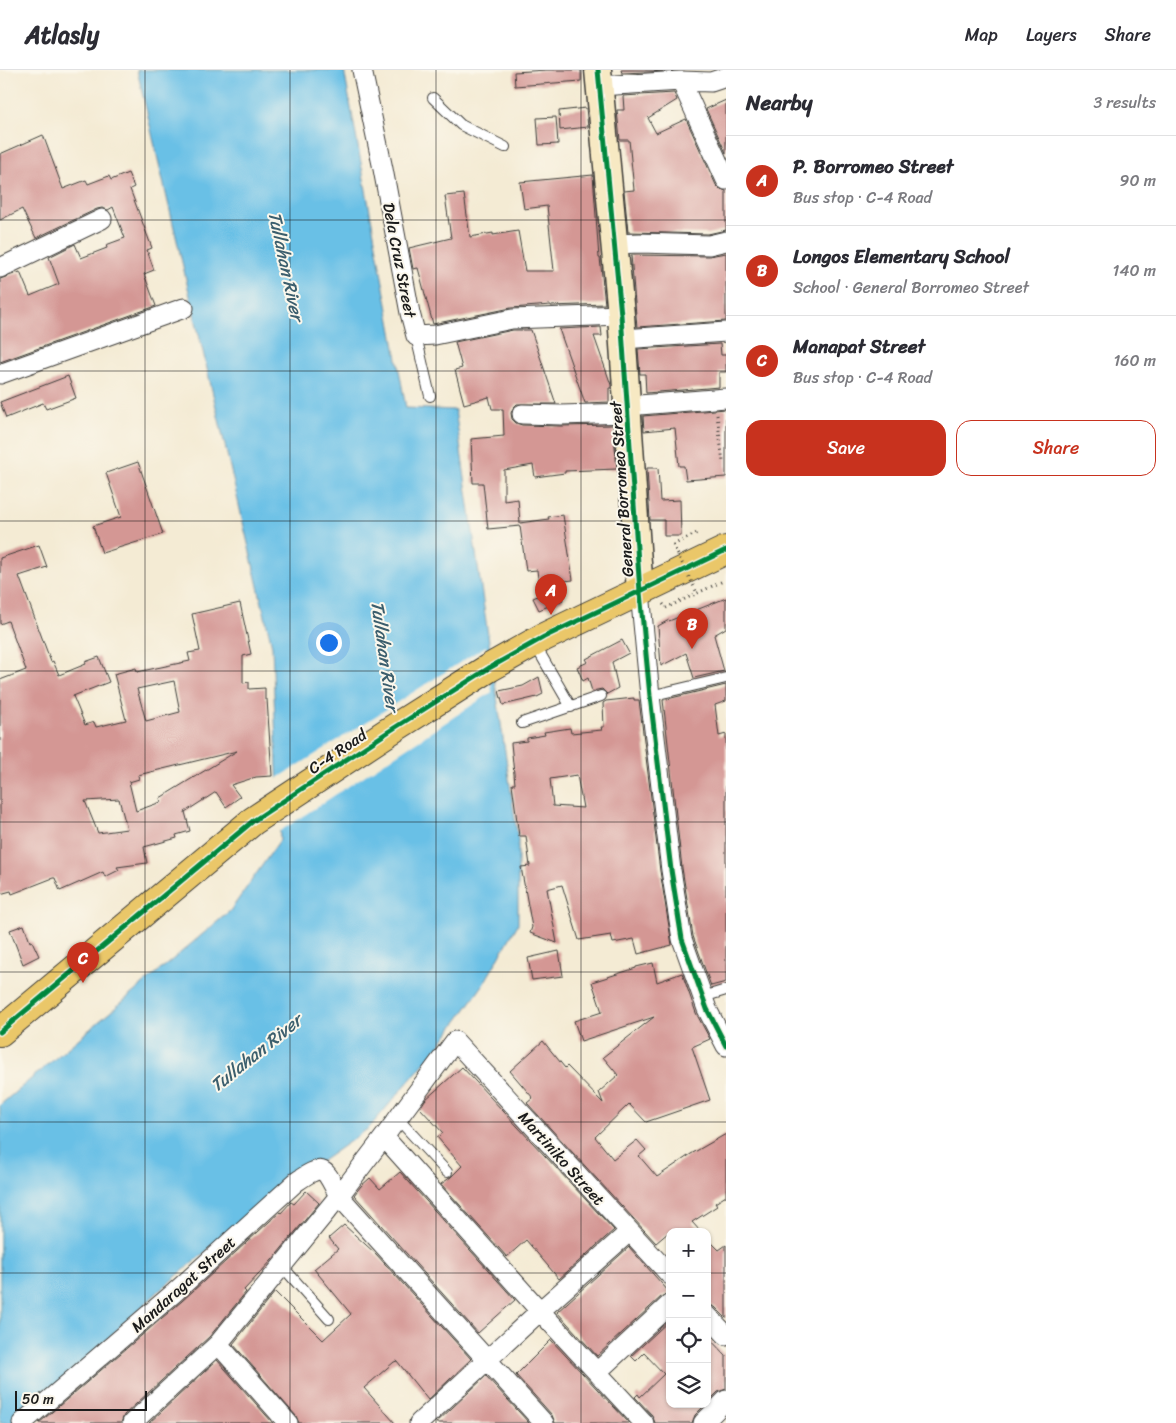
<!DOCTYPE html>
<html lang="en">
<head>
<meta charset="utf-8">
<style>
  :root { --surface:#fff; --page:#f7f7f7; --text:#2b2b33; --muted:#7c7c81; --line:#e1e1e2; --accent:#c8321e }
  body { margin:0; font-family:Sriracha,sans-serif; background:var(--page); color:var(--text) }
  .controls { position:absolute; right:15px; bottom:15px; display:grid; overflow:hidden; border-radius:10px; box-shadow:0 1px 4px #0004 }
  .controls button { width:45px; height:45px; display:grid; place-items:center; padding:0; border:0; border-bottom:1px solid var(--line); background:var(--surface); color:var(--text); font:25px sans-serif }
  .scale { position:absolute; left:15px; bottom:12px; width:132px; box-sizing:border-box; padding-left:5px; border:2px solid #1c1c1c; border-top:0; font-size:14px; line-height:18px; white-space:nowrap; color:#1c1c1c; -webkit-text-stroke:4px #fbf7ec; paint-order:stroke }
  .you { position:absolute; left:328px; top:572px; width:18px; height:18px; margin:-12px; border:4px solid #fff; border-radius:50%; background:#1a73e8; box-shadow:0 0 0 8px #1a73e833 }
  .badge { display:grid; place-items:center; width:32px; height:32px; border-radius:50%; background:var(--accent); color:#fff; font-size:16px; font-weight:700 }
  .pin { position:absolute; translate:-50% -41px; filter:drop-shadow(0 1px 2px #0008) }
  .pin::after { content:''; position:absolute; top:26px; width:18px; height:15px; background:inherit; clip-path:polygon(0 0,100% 0,50% 100%) }
  .list { margin:0; padding:0; list-style:none }
  h2 { display:flex; justify-content:space-between; align-items:center; height:65px; margin:0; padding:0 20px; font-size:21px }
  h2 small { font-size:16px; font-weight:400; color:var(--muted) }
  .list li { display:grid; grid-template-columns:32px 1fr auto; gap:15px; align-items:center; box-sizing:border-box; height:90px; padding:0 20px; border-top:1px solid var(--line) }
  .list b { display:block; font-size:19px; white-space:nowrap }
  .list p { margin:0; font-size:16px; white-space:nowrap; color:var(--muted) }
  .list em { font-size:16px; font-style:normal; color:var(--muted) }
  .actions { display:flex; gap:10px; padding:15px 20px }
  .actions a { flex:1; padding:11px 0; border:1px solid var(--accent); border-radius:15px; text-align:center; font-size:18px; color:var(--accent) }
  .actions .main { background:var(--accent); color:#fff }
  .icon { flex:none; width:28px; height:28px; fill:none; stroke:currentColor; stroke-width:2; stroke-linecap:round; stroke-linejoin:round }
  .map { position:relative; flex:none; width:726px; height:1353px; overflow:hidden }
  header { display:flex; align-items:center; gap:30px; box-sizing:border-box; height:70px; padding:0 25px; background:var(--surface); border-bottom:1px solid var(--line) }
  header strong { font-size:24px }
  nav { display:flex; gap:28px; margin-inline-start:auto; font-size:18px }
  main { display:flex }
  aside { flex:1; background:var(--surface) }
  .map>svg:first-child { display:block }
  .water { fill:#69c0e6; stroke:#426e81 }
  .pier { fill:#f4ebd4 }
  .building { fill:#d49794; fill-rule:evenodd }
  .lines { fill:none; stroke-linecap:round; stroke-linejoin:round }
  .lane-casing { stroke:#3c3b38; stroke-width:12 }
  .street-casing { stroke:#3c3b38; stroke-width:21 }
  .secondary-casing { stroke:#3c3b38; stroke-width:29 }
  .highway-casing { stroke:#3c3b38; stroke-width:30 }
  .path { stroke:#3c3b38; stroke-width:3; stroke-dasharray:1 4; stroke-linecap:butt }
  .lane { stroke:#fff; stroke-width:10 }
  .street { stroke:#fff; stroke-width:19 }
  .secondary { stroke:#f7e9c3; stroke-width:26 }
  .highway { stroke:#eac769; stroke-width:28 }
  .path-bridge { stroke:#3c3b38; stroke-width:3; stroke-dasharray:1 4; stroke-linecap:butt }
  .cycleway-casing { stroke:#fbf7ec; stroke-width:8 }
  .cycleway { stroke:#00873e; stroke-width:5 }
  .grid { fill:none; stroke:#1c1c1c; stroke-width:1; stroke-opacity:0.55 }
  .labels { text-anchor:middle; stroke-width:4; stroke-linejoin:round; paint-order:stroke }
  .street-label { font-size:16px; fill:#1c1c1c; stroke:#fbf7ec }
  .water-label { font-size:18px; font-style:italic; fill:#3b5e6d; stroke:#fbf7ec }
</style>
</head>
<body>
<header>
<strong>Atlasly</strong>
<nav><a>Map</a><a>Layers</a><a>Share</a></nav>
</header>
<main>
<div class="map">
<svg width="726" height="1353" viewBox="0 0 726 1353">
  <rect width="100%" height="100%" fill="#fbf7ec"/>
  <filter id="ink" filterUnits="userSpaceOnUse"><feTurbulence type="fractalNoise" baseFrequency=".02" numOctaves="2"/><feDisplacementMap in="SourceGraphic" scale="10" xChannelSelector="R" yChannelSelector="G"/><feConvolveMatrix kernelMatrix="1 2 1 2 8 2 1 2 1" color-interpolation-filters="sRGB"/></filter>
  <filter id="wash" filterUnits="userSpaceOnUse"><feTurbulence type="fractalNoise" baseFrequency=".0096" numOctaves="4" result="noise"/><feDisplacementMap in="SourceGraphic" scale="20" xChannelSelector="R" yChannelSelector="G"/><feGaussianBlur stdDeviation="1.12" result="paint"/><feColorMatrix in="noise" values="0 0 0 0 0 0 0 0 0 0 0 0 0 0 0 0 0 1.4 0 .05"/><feComposite in="paint" operator="in"/></filter>
  <g filter="url(#wash)">
    <rect width="100%" height="100%" fill="#f4ebd4"/>
    <!-- water -->
    <path class="water" d="M 137,0 L 344,0 L 406,338 L 455,340 L 518,770 L 518,854 L 483,915 L 466,939 L 438,977 L 369,1058 L 275,1124 L 160,1220 L 17,1353 L 0,1353 L 0,1035 L 230,841 L 280,770 L 272,576 Z"/>
    <!-- pier -->
    <path class="pier" d="M 486,576 L 492,622 L 277,763 L 275,710 Z"/>
    <g id="blocks">
      <!-- building -->
      <path class="building" d="M 547,0 L 581,0 L 581,11 L 515,16 L 514,2 Z
        M 621,0 L 668,0 L 668,1 L 622,3 Z
        M 674,23 L 677,30 L 648,48 L 656,63 L 686,49 L 716,115 L 720,119 L 726,121 L 726,160 L 708,164 L 628,162 L 624,121 L 634,120 L 629,70 L 620,70 L 617,40 L 624,40 L 623,26 Z
        M 726,30 L 726,83 L 706,39 Z
        M 586,38 L 588,57 L 560,60 L 559,41 Z
        M 556,47 L 558,74 L 539,75 L 537,48 Z
        M 43,65 L 63,119 L 86,110 L 88,114 L 109,106 L 111,110 L 128,103 L 134,117 L 130,119 L 152,178 L 147,180 L 154,200 L 144,204 L 156,236 L 0,292 L 0,209 L 20,202 L 30,226 L 59,214 L 49,187 L 75,174 L 81,188 L 107,178 L 106,175 L 125,168 L 113,137 L 108,140 L 102,138 L 97,139 L 36,168 L 22,139 L 0,150 L 0,84 Z
        M 593,105 L 599,188 L 600,188 L 605,234 L 551,236 L 551,235 L 511,238 L 433,254 L 418,198 L 413,199 L 409,178 L 451,168 L 445,126 L 464,124 L 470,167 L 493,163 L 493,165 L 518,161 L 525,201 L 554,201 L 547,136 L 524,139 L 520,112 Z
        M 726,183 L 726,251 L 637,257 L 631,185 L 709,186 Z
        M 601,257 L 602,266 L 594,266 L 611,315 L 611,318 L 609,318 L 609,332 L 585,333 L 559,259 Z
        M 513,260 L 531,260 L 556,334 L 517,334 L 513,338 L 511,343 L 512,349 L 516,353 L 522,355 L 561,356 L 613,355 L 617,399 L 565,401 L 565,403 L 535,407 L 533,395 L 504,400 L 504,431 L 518,429 L 520,453 L 549,449 L 548,447 L 563,445 L 573,510 L 556,512 L 563,530 L 539,540 L 533,528 L 540,525 L 537,500 L 526,501 L 520,456 L 488,459 L 483,413 L 473,413 L 471,369 L 504,366 L 503,339 L 492,339 L 489,327 L 464,334 L 455,300 L 462,298 L 455,272 Z
        M 720,274 L 721,285 L 726,285 L 726,302 L 719,302 L 719,317 L 646,323 L 645,304 L 640,304 L 638,279 Z
        M 68,306 L 76,328 L 46,339 L 43,333 L 6,348 L 0,332 Z
        M 726,339 L 726,407 L 686,410 L 684,396 L 679,396 L 675,358 L 644,361 L 643,346 Z
        M 138,392 L 163,464 L 102,483 L 93,456 L 121,447 L 106,403 Z
        M 647,398 L 658,398 L 660,431 L 680,430 L 681,466 L 664,466 L 664,450 L 650,450 Z
        M 39,475 L 47,497 L 19,506 L 51,592 L 53,591 L 59,605 L 86,594 L 85,592 L 99,587 L 109,612 L 73,626 L 85,655 L 94,652 L 96,657 L 126,650 L 114,604 L 136,598 L 137,602 L 190,591 L 188,583 L 200,581 L 192,544 L 240,533 L 251,584 L 243,586 L 243,613 L 249,612 L 249,619 L 265,618 L 265,629 L 267,629 L 272,706 L 256,707 L 231,715 L 240,727 L 226,737 L 216,722 L 185,742 L 190,761 L 176,765 L 177,768 L 144,777 L 147,793 L 117,797 L 119,800 L 105,807 L 103,802 L 60,821 L 55,808 L 53,808 L 12,824 L 11,821 L 0,824 L 0,610 L 26,600 L 8,551 L 0,554 L 0,488 ZM 174,611 L 180,642 L 146,651 L 137,619 ZM 237,681 L 160,728 L 161,732 L 136,741 L 129,712 L 139,709 L 138,705 ZM 119,729 L 127,759 L 98,763 L 85,731 Z
        M 726,528 L 726,558 L 714,565 L 724,601 L 694,608 L 686,583 L 661,596 L 658,556 L 669,550 L 669,551 Z
        M 622,570 L 629,583 L 612,592 L 618,618 L 607,624 L 602,619 L 592,621 L 588,608 L 583,611 L 577,597 L 588,592 L 586,589 Z
        M 539,607 L 543,624 L 537,627 L 503,635 L 499,621 L 523,616 Z
        M 726,615 L 726,631 L 715,635 L 719,666 L 726,664 L 726,912 L 711,916 L 693,866 L 682,798 L 663,630 Z
        M 634,628 L 634,630 L 639,630 L 660,801 L 672,875 L 638,884 L 634,869 L 613,873 L 611,865 L 579,870 L 562,815 L 547,819 L 557,873 L 530,863 L 532,857 L 521,797 L 530,796 L 526,766 L 519,766 L 512,714 L 515,714 L 511,673 L 527,671 L 527,668 L 545,665 L 544,662 L 570,658 L 571,663 L 602,660 L 601,657 L 604,657 L 603,633 L 606,631 ZM 577,705 L 583,738 L 553,736 L 550,709 Z
        M 24,855 L 30,872 L 32,871 L 39,886 L 23,894 L 10,860 Z
        M 559,881 L 563,906 L 532,910 L 528,888 Z
        M 653,893 L 657,912 L 682,903 L 696,943 L 710,969 L 692,977 L 710,1030 L 646,1052 L 629,1034 L 595,1067 L 613,1089 L 637,1070 L 646,1080 L 639,1086 L 657,1107 L 691,1084 L 726,1064 L 726,1126 L 715,1133 L 717,1136 L 692,1152 L 701,1162 L 669,1162 L 656,1173 L 527,1033 L 533,1028 L 510,1001 L 543,971 L 565,998 L 567,996 L 603,1033 L 599,1022 L 618,1005 L 603,987 L 654,947 L 581,971 L 574,951 L 602,942 L 592,912 L 636,898 L 636,897 Z
        M 462,997 L 614,1160 L 559,1209 L 526,1170 L 507,1187 L 441,1114 L 451,1107 L 462,1096 L 437,1067 L 443,1063 L 420,1038 L 425,1030 Z
        M 400,1102 L 515,1230 L 478,1263 L 354,1125 L 361,1116 L 370,1108 L 380,1119 Z
        M 306,1121 L 319,1133 L 273,1189 L 244,1220 L 246,1222 L 210,1266 L 124,1345 L 121,1353 L 39,1353 L 182,1231 L 280,1142 L 281,1143 L 291,1132 L 294,1134 Z
        M 344,1155 L 376,1184 L 471,1289 L 428,1330 L 397,1291 L 394,1292 L 364,1318 L 395,1353 L 299,1353 L 296,1346 L 233,1274 L 275,1222 L 323,1270 L 351,1244 L 314,1199 L 338,1179 L 329,1168 Z
        M 707,1168 L 719,1180 L 726,1175 L 726,1248 L 715,1237 L 707,1234 Z
        M 629,1177 L 670,1223 L 662,1226 L 597,1286 L 557,1242 Z
        M 670,1250 L 670,1334 L 706,1334 L 695,1345 L 692,1353 L 655,1353 L 652,1345 L 635,1327 L 638,1324 L 640,1327 L 664,1304 L 644,1283 L 636,1291 L 631,1286 Z
        M 707,1266 L 726,1286 L 726,1319 L 718,1322 L 707,1333 L 707,1325 L 711,1321 L 707,1317 Z
        M 551,1270 L 629,1353 L 555,1353 L 552,1345 L 516,1305 Z
        M 217,1290 L 273,1353 L 149,1353 Z
        M 486,1306 L 529,1353 L 436,1353 Z"/>
    </g>
  </g>
  <g filter="url(#ink)">
    <use href="#blocks" fill-opacity="0" stroke="#3c3b38" stroke-width="1"/>
    <g class="lines">
      <defs>
        <path id="lane" d="M 433,28 L 461,55 L 505,77
          M 416,266 L 430,326
          M 534,573 L 571,637
          M 650,626 L 726,608
          M 522,653 L 601,626
          M 703,927 L 726,920
          M 398,1049 L 447,1102
          M 282,1196 L 329,1249"/>
        <path id="street" d="M 362,0 L 383,99 L 410,243 L 416,266 L 435,265 L 512,249 L 621,245
          M 681,11 L 726,110
          M 599,16 L 681,11 L 711,12 L 726,7
          M 614,174 L 640,173 L 709,175 L 726,171
          M 0,198 L 102,149
          M 623,269 L 726,262
          M 0,304 L 184,238
          M 627,336 L 726,328
          M 522,344 L 561,345 L 628,343
          M 640,522 L 650,626 L 671,800 L 682,869 L 707,939 L 726,976
          M 384,1067 L 540,1241 L 644,1353
          M 707,1245 L 726,1265
          M 218,1274 L 288,1353
          M 597,1302 L 670,1234
          M 22,1353 L 174,1223 L 296,1112 C 325,1092 324,1098 339,1126 L 544,1353
          M 132,1353 L 218,1274 L 339,1126 L 384,1067 L 455,971 L 670,1205
          M 419,1353 L 540,1241 L 629,1162
          M 703,1353 L 726,1330"/>
        <path id="secondary" d="M 598,0 L 621,245 L 640,522"/>
        <path id="highway" d="M 0,962 L 253,751 L 388,662 L 489,598 L 544,567 L 726,480"/>
      </defs>
      <!-- lane casing -->
      <use href="#lane" class="lane-casing"/>
      <!-- street casing -->
      <use href="#street" class="street-casing"/>
      <!-- secondary casing -->
      <use href="#secondary" class="secondary-casing"/>
      <!-- highway casing -->
      <use href="#highway" class="highway-casing"/>
      <!-- path -->
      <path class="path" d="M 717,345 L 723,392
        M 673,475 L 699,462
        M 663,534 L 666,538 L 723,511"/>
      <!-- lane -->
      <use href="#lane" class="lane"/>
      <!-- street -->
      <use href="#street" class="street"/>
      <!-- secondary -->
      <use href="#secondary" class="secondary"/>
      <!-- highway -->
      <use href="#highway" class="highway"/>
      <!-- path-bridge -->
      <path class="path-bridge" d="M 673,475 L 697,523"/>
      <defs>
        <path id="cycleway" d="M 598,0 L 621,245 L 640,522 L 650,626 L 671,800 L 682,869 L 707,939 L 726,976
          M 0,962 L 253,751 L 388,662 L 489,598 L 544,567 L 726,480"/>
      </defs>
      <!-- cycleway casing -->
      <use href="#cycleway" class="cycleway-casing"/>
      <!-- cycleway -->
      <use href="#cycleway" class="cycleway"/>
    </g>
  </g>
  <!-- grid -->
  <path class="grid" d="M 145,0 L 145,1353M 290,0 L 290,1353M 436,0 L 436,1353M 581,0 L 581,1353M 0,150 L 726,150M 0,301 L 726,301M 0,451 L 726,451M 0,601 L 726,601M 0,752 L 726,752M 0,902 L 726,902M 0,1052 L 726,1052M 0,1203 L 670,1203M 707,1203 L 726,1203"/>
  <g class="labels">
    <!-- street labels -->
    <g class="street-label">
      <text transform="translate(400 190) rotate(79)" y="6">Dela Cruz Street</text>
      <text transform="translate(621 419) rotate(-94)" y="6">General Borromeo Street</text>
      <text transform="translate(337 681) rotate(-34)" y="6">C-4 Road</text>
      <text transform="translate(562 1088) rotate(48)" y="6">Martiniko Street</text>
      <text transform="translate(183 1214) rotate(-42)" y="6">Mandaragat Street</text>
    </g>
    <!-- water labels -->
    <g class="water-label">
      <text transform="translate(286 196) rotate(78)" y="6">Tullahan River</text>
      <text transform="translate(385 586) rotate(82)" y="6">Tullahan River</text>
      <text transform="translate(256 983) rotate(-39)" y="6">Tullahan River</text>
    </g>
  </g>
</svg>
<div class="controls">
<button>+</button>
<button>−</button>
<button><svg class="icon" aria-label="locate" viewBox="0 0 24 24"><circle cx="12" cy="12" r="6"/><path d="M12 2v4M12 18v4M2 12h4M18 12h4"/></svg></button>
<button><svg class="icon" aria-label="layers" viewBox="0 0 24 24"><path d="M12 4l9 5-9 5-9-5zM3 14l9 5 9-5"/></svg></button>
</div>
<div class="scale">50 m</div>
<div class="you"></div>
<div class="pin badge" style="left:551px;top:545px">A</div>
<div class="pin badge" style="left:692px;top:579px">B</div>
<div class="pin badge" style="left:83px;top:913px">C</div>
</div>
<aside>
<h2>Nearby<small>3 results</small></h2>
<ul class="list">
<li><span class="badge">A</span><div><b>P. Borromeo Street</b><p>Bus stop · C-4 Road</p></div><em>90 m</em></li>
<li><span class="badge">B</span><div><b>Longos Elementary School</b><p>School · General Borromeo Street</p></div><em>140 m</em></li>
<li><span class="badge">C</span><div><b>Manapat Street</b><p>Bus stop · C-4 Road</p></div><em>160 m</em></li>
</ul>
<div class="actions"><a class="main">Save</a><a>Share</a></div>
</aside>
</main>
</body>
</html>
